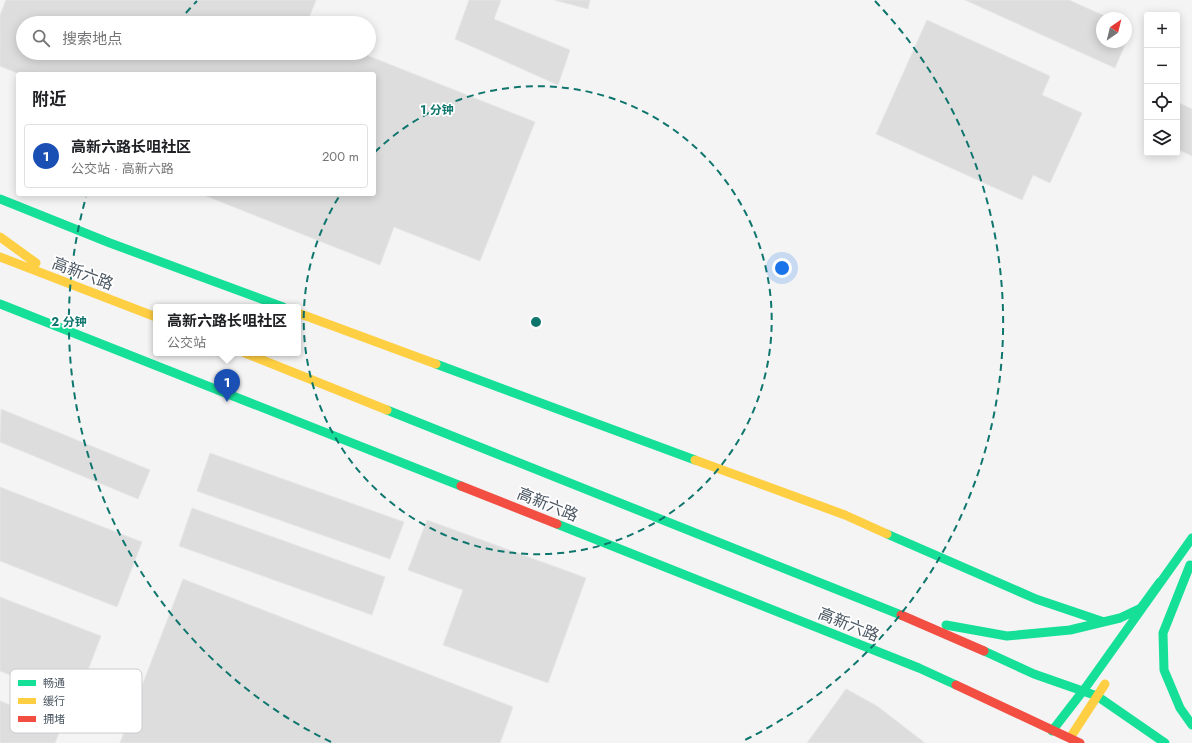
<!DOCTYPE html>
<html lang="zh">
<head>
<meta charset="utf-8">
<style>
  :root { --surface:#fff; --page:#f6f6f6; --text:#202124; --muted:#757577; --line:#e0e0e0; --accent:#868d94 }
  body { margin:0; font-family:Jost,"Noto Sans SC",sans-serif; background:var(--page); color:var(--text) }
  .controls { position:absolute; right:12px; top:12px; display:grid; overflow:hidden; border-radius:4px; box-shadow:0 2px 10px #0003 }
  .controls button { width:36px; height:36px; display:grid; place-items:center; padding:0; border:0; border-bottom:1px solid var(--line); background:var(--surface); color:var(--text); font:20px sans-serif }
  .compass { position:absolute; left:1096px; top:12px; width:36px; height:36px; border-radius:50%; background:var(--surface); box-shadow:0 2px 10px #0003; rotate:35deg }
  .you { position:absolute; left:782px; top:268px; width:14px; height:14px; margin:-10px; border:3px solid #fff; border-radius:50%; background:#1a73e8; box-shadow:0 0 0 6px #1a73e833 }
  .badge { display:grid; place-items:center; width:26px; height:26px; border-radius:50%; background:var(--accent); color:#fff; font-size:13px; font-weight:700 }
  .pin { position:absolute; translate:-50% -33px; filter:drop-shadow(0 1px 2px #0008) }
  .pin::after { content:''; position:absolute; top:21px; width:14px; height:12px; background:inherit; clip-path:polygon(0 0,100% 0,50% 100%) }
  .popup { position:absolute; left:153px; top:304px; width:148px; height:52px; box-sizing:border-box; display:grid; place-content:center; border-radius:4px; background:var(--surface); filter:drop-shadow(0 1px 3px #0005); font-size:13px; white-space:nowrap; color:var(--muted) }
  .popup b { font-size:15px; color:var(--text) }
  .popup::after { content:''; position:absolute; left:50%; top:100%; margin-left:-8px; border:8px solid transparent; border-top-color:var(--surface) }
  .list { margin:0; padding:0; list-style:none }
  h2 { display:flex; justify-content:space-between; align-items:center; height:52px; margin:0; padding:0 16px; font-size:17px }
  h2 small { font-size:13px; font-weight:400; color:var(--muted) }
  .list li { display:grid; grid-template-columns:26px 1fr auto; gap:12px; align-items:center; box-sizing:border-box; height:64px; margin:0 8px 8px; padding:0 8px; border:1px solid var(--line); border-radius:4px }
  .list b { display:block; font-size:15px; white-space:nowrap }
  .list p { margin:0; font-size:13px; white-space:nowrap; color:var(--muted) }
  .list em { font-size:13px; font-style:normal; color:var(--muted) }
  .icon { flex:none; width:22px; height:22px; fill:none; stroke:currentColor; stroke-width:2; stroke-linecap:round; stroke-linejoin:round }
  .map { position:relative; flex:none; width:1192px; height:743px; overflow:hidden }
  .search { position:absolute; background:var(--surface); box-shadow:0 2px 10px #0003; left:16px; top:16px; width:360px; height:44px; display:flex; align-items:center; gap:10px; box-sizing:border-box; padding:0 14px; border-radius:22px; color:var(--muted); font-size:15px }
  .panel { position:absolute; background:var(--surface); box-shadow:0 2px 10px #0003; left:16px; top:72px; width:360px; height:124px; border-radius:4px }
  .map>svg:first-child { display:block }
  .building { fill:#ddddde; stroke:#e5e6e7 }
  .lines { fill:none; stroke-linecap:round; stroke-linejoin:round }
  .fast { stroke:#16e098; stroke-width:9 }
  .slow { stroke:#ffcf43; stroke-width:9 }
  .jam { stroke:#f24e42; stroke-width:9 }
  .ring { fill:none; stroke:#0f766e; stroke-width:2; stroke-dasharray:7 5 }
  .labels { text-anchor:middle; stroke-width:3.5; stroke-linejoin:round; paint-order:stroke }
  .street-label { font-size:16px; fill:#4a5661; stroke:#fff }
  .key { fill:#fff; stroke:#c9ccd0; stroke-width:1 }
  .key-label { font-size:11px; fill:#4a5661 }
  .centre { fill:#0f766e; stroke:#fff; stroke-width:2 }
  .ring-label { font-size:12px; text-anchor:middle; font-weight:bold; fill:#0f766e; stroke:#fff; stroke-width:3.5; stroke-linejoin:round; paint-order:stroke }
</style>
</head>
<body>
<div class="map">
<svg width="1192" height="743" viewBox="0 0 1192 743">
  <rect width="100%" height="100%" fill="#f4f4f4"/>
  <!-- building -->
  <path class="building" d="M 6,0 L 316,0 L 307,23 L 23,23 L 23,53 L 361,53 L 535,122 L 480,261 L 394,227 L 380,265 L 201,194 L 374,194 L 374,74 L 19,74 L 0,66 L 0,15 Z
    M 469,0 L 501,0 L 494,19 L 570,50 L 558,85 L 455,39 Z
    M 554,0 L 590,0 L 588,9 Z
    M 965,0 L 1069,0 L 1109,18 L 1102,18 L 1102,42 L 1126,42 L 1126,26 L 1132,28 L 1115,68 Z
    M 927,20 L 1050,76 L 1042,95 L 1082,113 L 1050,183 L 1033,175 L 1022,200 L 876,134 Z
    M 1177,102 L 1192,109 L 1192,156 L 1177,149 Z
    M 1,409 L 150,470 L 138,499 L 0,442 Z
    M 210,453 L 404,522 L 390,559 L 197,491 Z
    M 0,487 L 142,542 L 117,607 L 0,561 Z
    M 192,508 L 385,577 L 372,615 L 179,546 Z
    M 427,520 L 586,578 L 548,683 L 443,645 L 463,590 L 408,570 Z
    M 183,579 L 513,707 L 500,743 L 120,743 Z
    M 0,597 L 101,636 L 76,701 L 0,671 Z
    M 846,689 L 877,706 L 925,743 L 807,743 Z
    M 0,701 L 62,725 L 55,743 L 0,743 Z"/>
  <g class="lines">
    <!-- fast -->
    <path class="fast" d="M 0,199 L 110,243 L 283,307
      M 0,304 L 461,486
      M 436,364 L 695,460
      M 387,410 L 901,615
      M 557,524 L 919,668 L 956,685
      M 887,534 L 1036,599 L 1104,622
      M 1190,565 L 1163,633 L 1164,670 L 1180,708 L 1192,725
      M 946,625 L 1007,636 L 1070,630 L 1120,618 L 1141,608 L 1160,582
      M 984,651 L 1034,674 L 1097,696 L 1165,743
      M 1052,731 L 1086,687 L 1192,538"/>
    <!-- slow -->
    <path class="slow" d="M 0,237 L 36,263
      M 0,257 L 156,317
      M 298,313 L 436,364
      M 245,353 L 387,410
      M 695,460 L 845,515 L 887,534
      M 1070,738 L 1105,684"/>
    <!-- jam -->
    <path class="jam" d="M 461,486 L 557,524
      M 901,615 L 984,651
      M 956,685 L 1080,743"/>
  </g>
  <!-- distance rings -->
  <g class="ring">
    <path d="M375 152A234 234 0 1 1 340 195"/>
    <path d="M331 742A467 467 0 0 1 86 197M178 22A467 467 0 0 1 197 1M875 1A467 467 0 0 1 741 742"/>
  </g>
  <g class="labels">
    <!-- street labels -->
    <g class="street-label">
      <text transform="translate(83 273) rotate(21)" y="6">高新六路</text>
      <text transform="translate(548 504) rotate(22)" y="6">高新六路</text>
      <text transform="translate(849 624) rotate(22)" y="6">高新六路</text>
    </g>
  </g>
  <!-- legend -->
  <rect x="10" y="669" width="132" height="64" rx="6" class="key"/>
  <rect x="18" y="680" width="18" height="6" fill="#16e098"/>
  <rect x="18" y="698" width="18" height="6" fill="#ffcf43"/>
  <rect x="18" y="716" width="18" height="6" fill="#f24e42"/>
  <g class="key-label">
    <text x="43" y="687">畅通</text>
    <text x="43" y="705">缓行</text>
    <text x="43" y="723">拥堵</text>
  </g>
  <circle cx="536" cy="322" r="6" class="centre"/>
  <g class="ring-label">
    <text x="437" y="114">1 分钟</text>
    <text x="69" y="326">2 分钟</text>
  </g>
</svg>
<div class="controls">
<button>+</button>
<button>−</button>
<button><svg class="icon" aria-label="locate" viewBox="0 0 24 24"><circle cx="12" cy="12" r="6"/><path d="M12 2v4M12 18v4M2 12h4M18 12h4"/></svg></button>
<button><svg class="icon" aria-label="layers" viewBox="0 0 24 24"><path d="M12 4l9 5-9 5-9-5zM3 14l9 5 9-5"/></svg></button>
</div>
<svg class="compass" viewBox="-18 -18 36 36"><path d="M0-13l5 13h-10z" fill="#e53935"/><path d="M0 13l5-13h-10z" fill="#757577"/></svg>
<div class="you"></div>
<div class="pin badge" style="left:227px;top:402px;background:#1a4fb4">1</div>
<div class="popup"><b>高新六路长咀社区</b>公交站</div>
<div class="search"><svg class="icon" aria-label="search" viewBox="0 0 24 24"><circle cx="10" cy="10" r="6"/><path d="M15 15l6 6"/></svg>搜索地点</div>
<section class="panel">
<h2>附近<small></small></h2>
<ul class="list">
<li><span class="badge" style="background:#1a4fb4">1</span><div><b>高新六路长咀社区</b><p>公交站 · 高新六路</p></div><em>200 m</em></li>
</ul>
</section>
</div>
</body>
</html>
